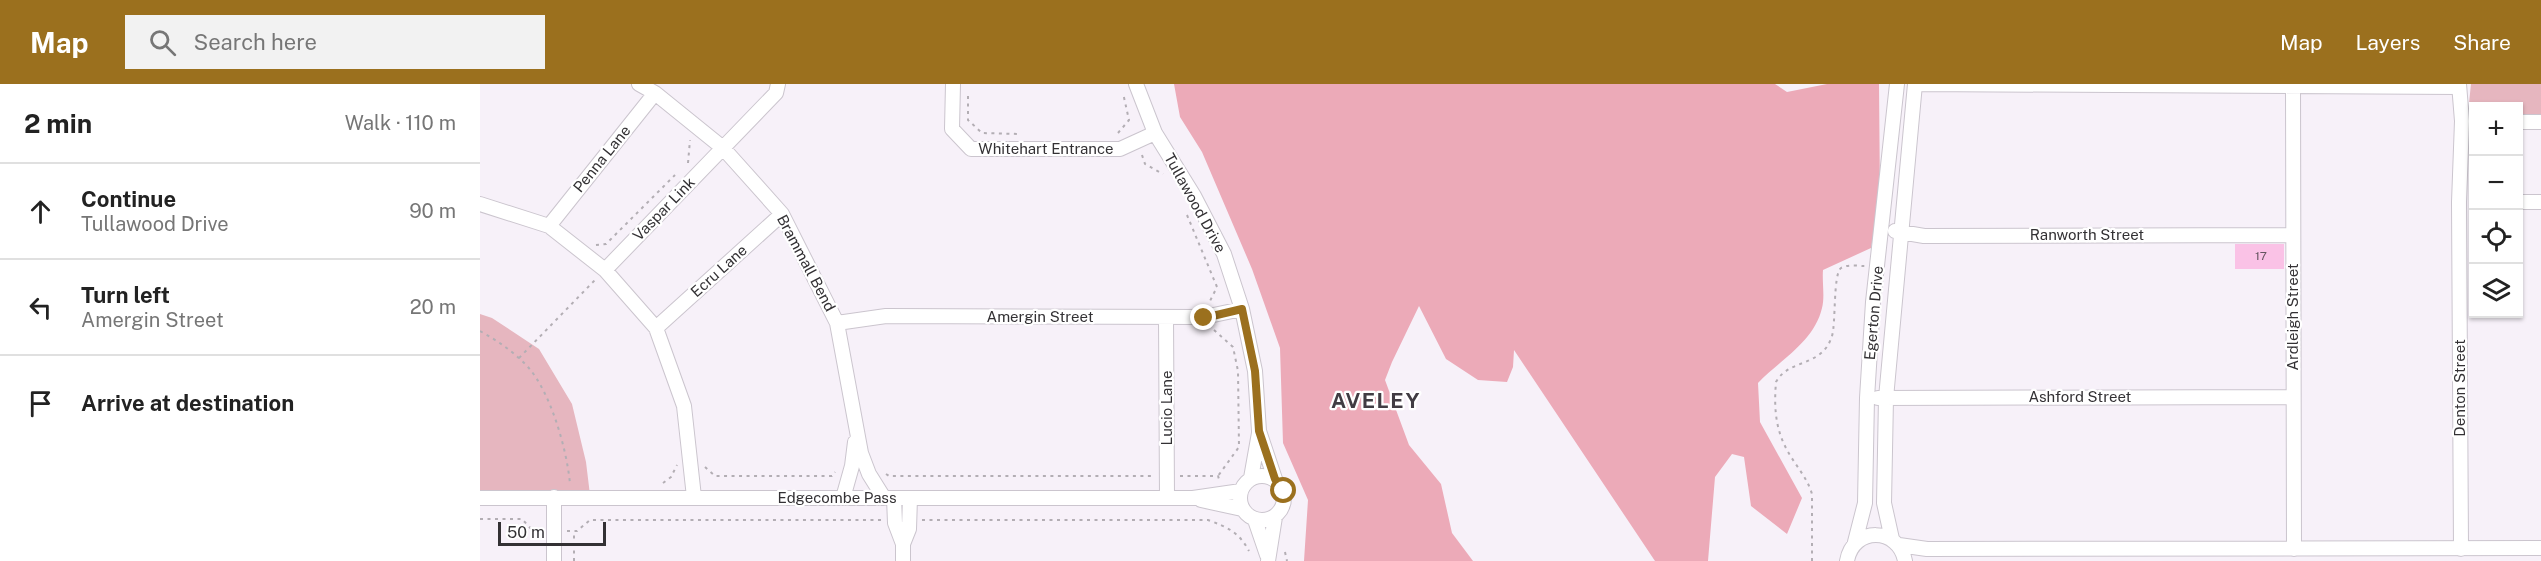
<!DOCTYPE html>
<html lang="en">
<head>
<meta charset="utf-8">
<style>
  :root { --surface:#fff; --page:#f2f2f2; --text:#222; --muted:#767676; --line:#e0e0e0; --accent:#9b701e }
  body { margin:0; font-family:"Public Sans",sans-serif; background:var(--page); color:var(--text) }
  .controls { position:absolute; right:18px; top:18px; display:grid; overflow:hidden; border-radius:0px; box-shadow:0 2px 4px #0004 }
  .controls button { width:54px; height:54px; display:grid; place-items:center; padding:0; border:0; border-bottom:2px solid var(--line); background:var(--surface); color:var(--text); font:30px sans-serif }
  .scale { position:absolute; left:18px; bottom:15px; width:108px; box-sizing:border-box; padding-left:6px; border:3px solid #333134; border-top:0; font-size:16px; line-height:21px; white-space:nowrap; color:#333134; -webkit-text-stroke:4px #fff; paint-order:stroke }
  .stop { position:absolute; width:18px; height:18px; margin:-14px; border:4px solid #9b701e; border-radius:50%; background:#fff }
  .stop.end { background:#9b701e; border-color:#fff; box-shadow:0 2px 6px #0008 }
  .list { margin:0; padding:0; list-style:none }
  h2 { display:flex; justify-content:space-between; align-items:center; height:78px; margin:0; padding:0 24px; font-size:26px }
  h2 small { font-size:20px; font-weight:400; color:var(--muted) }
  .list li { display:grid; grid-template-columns:39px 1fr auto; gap:18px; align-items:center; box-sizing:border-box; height:96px; padding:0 24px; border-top:2px solid var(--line) }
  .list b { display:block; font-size:22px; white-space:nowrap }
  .list p { margin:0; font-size:20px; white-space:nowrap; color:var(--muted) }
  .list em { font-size:20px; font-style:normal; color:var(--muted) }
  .icon { flex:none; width:33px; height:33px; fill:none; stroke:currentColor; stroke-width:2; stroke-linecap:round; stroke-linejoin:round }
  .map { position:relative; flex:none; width:2061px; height:477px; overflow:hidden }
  header { display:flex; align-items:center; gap:36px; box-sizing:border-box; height:84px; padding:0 30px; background:var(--accent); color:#fff }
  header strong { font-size:28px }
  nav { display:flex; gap:33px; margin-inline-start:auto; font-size:21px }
  .search { width:420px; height:54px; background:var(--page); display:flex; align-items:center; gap:15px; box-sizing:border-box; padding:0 21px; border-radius:0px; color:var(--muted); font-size:22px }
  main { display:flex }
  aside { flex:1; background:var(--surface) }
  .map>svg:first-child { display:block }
  .green { fill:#e6b6bf }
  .forest { fill:#ecaab8 }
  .building { fill:#fac2e6 }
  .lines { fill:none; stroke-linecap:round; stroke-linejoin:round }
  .minor-casing { stroke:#cbc5ce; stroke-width:16 }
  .path { stroke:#b3aeb4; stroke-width:2; stroke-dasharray:3 4.5; stroke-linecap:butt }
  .minor { stroke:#fff; stroke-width:14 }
  .route { stroke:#9b701e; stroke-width:8 }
  .labels { text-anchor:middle; stroke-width:4.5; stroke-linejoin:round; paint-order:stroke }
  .number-label { font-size:12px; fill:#655560 }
  .street-label { font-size:15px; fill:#333134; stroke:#fff }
  .district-label { font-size:21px; font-weight:bold; letter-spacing:1.5px; fill:#413c43; stroke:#fff }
</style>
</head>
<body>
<header>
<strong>Map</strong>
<div class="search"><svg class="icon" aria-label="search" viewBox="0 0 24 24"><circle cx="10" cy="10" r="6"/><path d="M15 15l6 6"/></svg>Search here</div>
<nav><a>Map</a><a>Layers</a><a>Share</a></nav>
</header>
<main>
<aside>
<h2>2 min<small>Walk · 110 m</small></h2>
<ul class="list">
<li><svg class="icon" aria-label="ahead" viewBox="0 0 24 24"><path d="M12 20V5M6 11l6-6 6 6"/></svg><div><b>Continue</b><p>Tullawood Drive</p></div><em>90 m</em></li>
<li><svg class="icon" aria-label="left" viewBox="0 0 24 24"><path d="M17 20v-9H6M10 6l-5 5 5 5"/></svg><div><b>Turn left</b><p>Amergin Street</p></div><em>20 m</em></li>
<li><svg class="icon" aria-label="arrive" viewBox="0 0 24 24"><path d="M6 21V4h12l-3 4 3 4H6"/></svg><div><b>Arrive at destination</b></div></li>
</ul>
</aside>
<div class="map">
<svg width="2061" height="477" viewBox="0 0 2061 477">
  <rect width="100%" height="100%" fill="#f7f1f9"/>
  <!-- green -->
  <path class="green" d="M 1991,0 L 2061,0 L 2061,33 L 2039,33 L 2038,22 L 1993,24 L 1989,19 Z
    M 0,230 L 12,234 L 59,265 L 92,320 L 106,378 L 110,411 L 0,411 Z"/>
  <!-- forest -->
  <path class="forest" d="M 694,0 L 1295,0 L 1307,8 L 1347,0 L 1399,0 L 1400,115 L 1391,164 L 1343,186 C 1342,198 1345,213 1342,224 C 1334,258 1300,276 1278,299 L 1280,338 L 1322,414 L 1307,450 L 1271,422 L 1264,373 L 1252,370 L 1235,393 L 1228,477 L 1175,477 L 1034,266 L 1033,283 L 1027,298 L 998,296 L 966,275 L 939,222 L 912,278 L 905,296 L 929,361 L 961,400 L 972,449 L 993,477 L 824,477 L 828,416 L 803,359 L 800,264 L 772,185 L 722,68 L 700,33 Z"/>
  <!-- building -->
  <path class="building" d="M 1755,160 L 1804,160 L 1804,185 L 1755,185 Z"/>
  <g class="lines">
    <defs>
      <path id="minor" d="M 159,0 L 175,9 L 243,64 L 302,130 L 357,239 L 381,369 L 389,390 L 404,414
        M 473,0 L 472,45 L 491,65 L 640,65 L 675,49
        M 656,0 L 675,49 L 714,112 L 744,170 L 762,225 L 775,287 L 779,347 L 795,395
        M 1440,0 L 1979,3
        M 1979,0 L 1982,37 L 1979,118 L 1981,465
        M 1813,1 L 1814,465
        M 2038,38 L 2061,38
        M 2038,118 L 2061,118
        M 0,120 L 69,142 L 125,186 L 176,244 L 204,322 L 214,413
        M 69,142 L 175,9
        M 1415,147 L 1444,152 L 1813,151
        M 125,186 L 296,9 L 298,0
        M 686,233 L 687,414
        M 357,239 L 406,232 L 724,233 L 762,225
        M 176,244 L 302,130
        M 1398,314 L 1813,313
        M760 414a22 22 0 1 1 44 0a22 22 0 1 1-44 0Z
        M 771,394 L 779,349
        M 74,413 L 74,477
        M 0,414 L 713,414 L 761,407
        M 363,414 L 372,382 L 375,358
        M 414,414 L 415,439 L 423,460
        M 721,416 L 762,425
        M 775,436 L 787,471
        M 1412,455 L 1404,419 L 1406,314 L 1435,0
        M 1375,458 L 1385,419 L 1387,314 L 1393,218 L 1417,0
        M 1419,461 L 1447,465 L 2061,464
        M 423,477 L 423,460 L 429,445 L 430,414
        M 788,477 L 795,433
        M 1367,477 C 1373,442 1419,443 1425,477"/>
    </defs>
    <!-- minor casing -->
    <use href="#minor" class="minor-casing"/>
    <!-- path -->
    <path class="path" d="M 488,12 L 488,36 L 502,49 L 540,50
      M 638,49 L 649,36 L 643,9
      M 662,71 L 665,80 L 683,90
      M 208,79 L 210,56
      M 707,131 L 737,203 L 730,217
      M 116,161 L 126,160 L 195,91
      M 734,246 L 753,263 L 758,287 L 759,363 L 738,392
      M 0,247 C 18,257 34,268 48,283 C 71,309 87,366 90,400
      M 39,274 L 115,196
      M 225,383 L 235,392 L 352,392 L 355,388
      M 406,390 L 409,392 L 673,392
      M 700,392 L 738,392 L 739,395
      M 183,399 L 191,393 L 197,381
      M 808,425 L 810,419 L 808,402
      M 0,435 L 42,435 L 54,448 L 60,448
      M 442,436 L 728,436 C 747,443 759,448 769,467
      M 87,447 L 97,447 L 110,436 L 401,436
      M 805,468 L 807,477
      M 94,477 L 94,447
      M 1332,477 L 1332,410 C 1327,393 1315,381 1307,366 C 1295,344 1294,322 1296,298 C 1309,274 1342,284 1352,252 C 1356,239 1353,190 1361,184 C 1368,180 1378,182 1385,182"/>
    <!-- minor -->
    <use href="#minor" class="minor"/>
  </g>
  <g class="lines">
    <!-- route -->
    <path class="route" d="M 724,234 L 762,225 L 775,287 L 779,347 L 795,395 L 804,407"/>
  </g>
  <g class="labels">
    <!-- number labels -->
    <g class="number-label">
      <text x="1781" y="176">17</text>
    </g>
    <!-- street labels -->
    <g class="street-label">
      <text x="566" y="70">Whitehart Entrance</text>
      <text transform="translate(122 75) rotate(-51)" y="5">Penna Lane</text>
      <text transform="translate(715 119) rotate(61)" y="5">Tullawood Drive</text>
      <text transform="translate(184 125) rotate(-46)" y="5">Vaspar Link</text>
      <text x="1607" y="156">Ranworth Street</text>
      <text transform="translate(326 179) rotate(62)" y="5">Brammall Bend</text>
      <text transform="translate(239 187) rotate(-42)" y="5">Ecru Lane</text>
      <text transform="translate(1394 229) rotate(-85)" y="5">Egerton Drive</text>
      <text x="560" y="238">Amergin Street</text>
      <text transform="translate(1813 233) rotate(-90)" y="5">Ardleigh Street</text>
      <text transform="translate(1980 304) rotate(-90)" y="5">Denton Street</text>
      <text x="1600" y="318">Ashford Street</text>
      <text transform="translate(687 324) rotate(-90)" y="5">Lucio Lane</text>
      <text x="357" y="419">Edgecombe Pass</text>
    </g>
    <!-- district labels -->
    <g class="district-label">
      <text x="896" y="324">AVELEY</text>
    </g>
  </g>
</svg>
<div class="controls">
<button>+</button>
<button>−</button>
<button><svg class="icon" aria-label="locate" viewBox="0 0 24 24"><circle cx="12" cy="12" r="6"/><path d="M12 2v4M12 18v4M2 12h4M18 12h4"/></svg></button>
<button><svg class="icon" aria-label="layers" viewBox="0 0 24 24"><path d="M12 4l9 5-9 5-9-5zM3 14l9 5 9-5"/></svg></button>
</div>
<div class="scale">50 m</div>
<div class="stop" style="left:804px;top:407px"></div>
<div class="stop end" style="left:724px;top:234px"></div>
</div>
</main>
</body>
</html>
